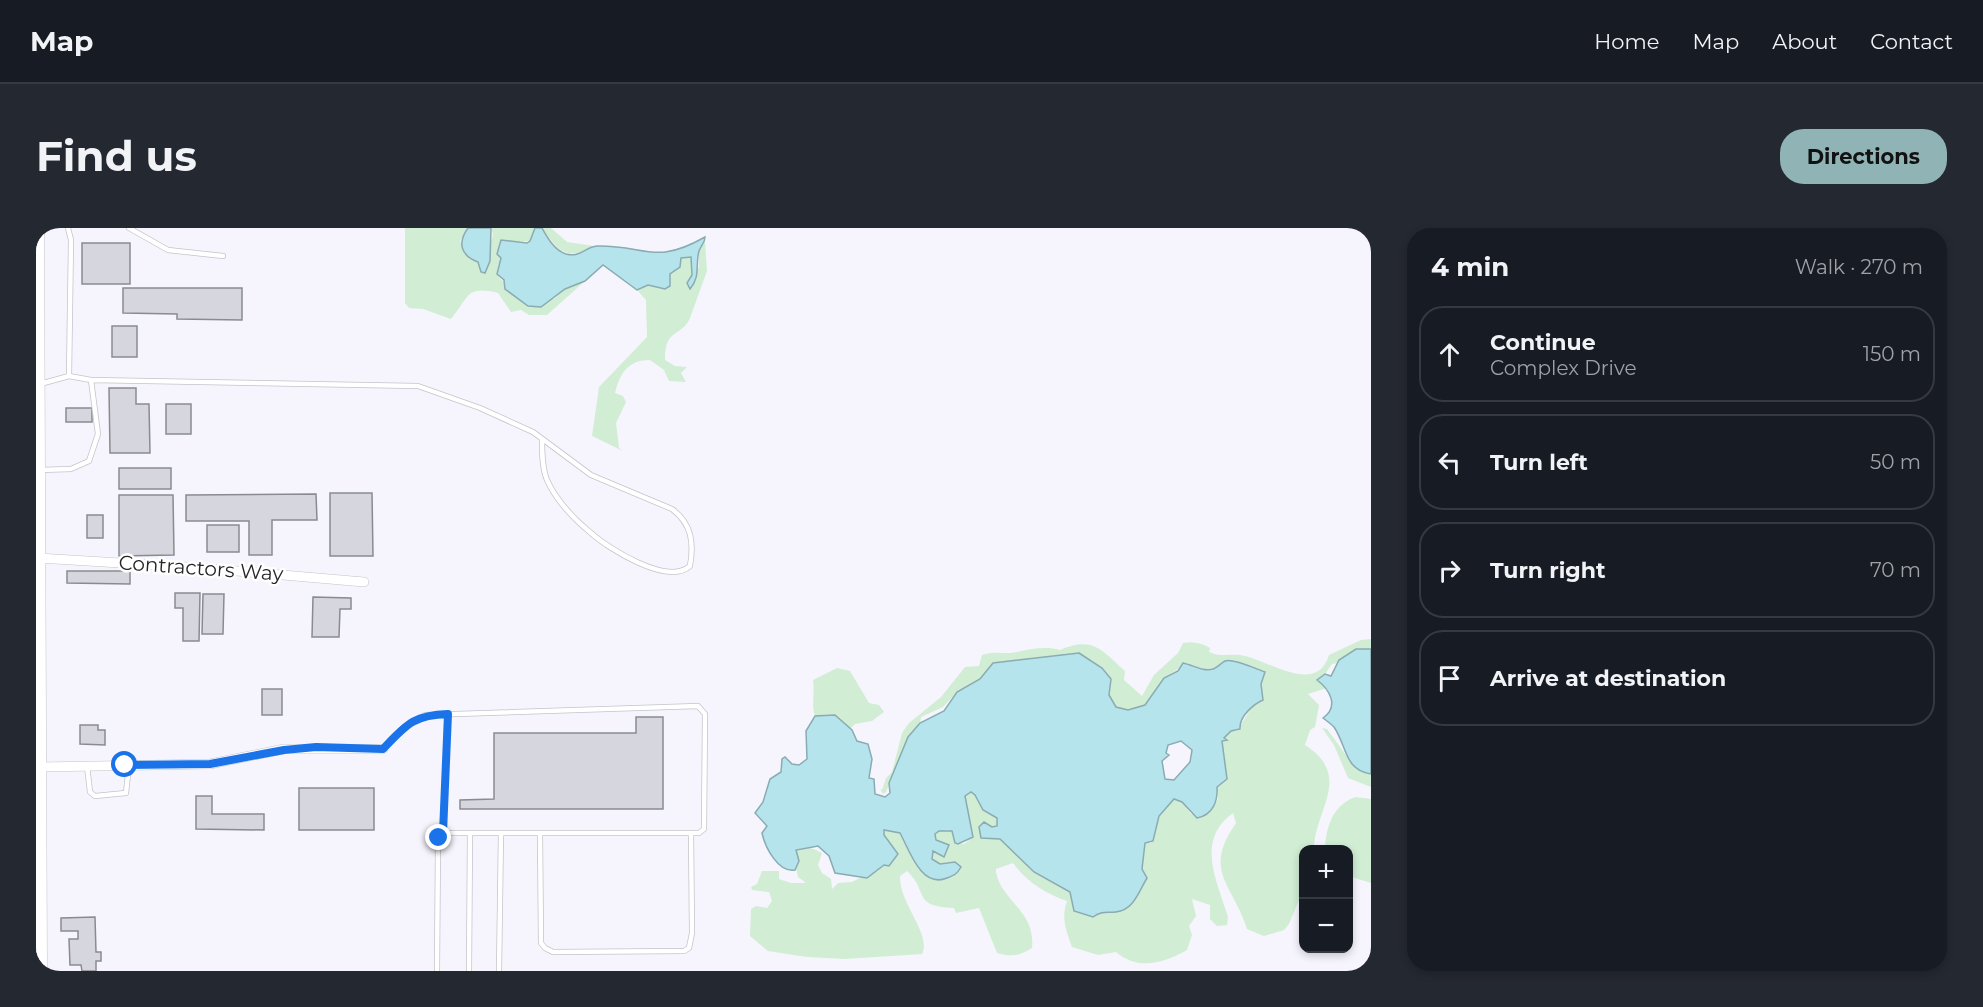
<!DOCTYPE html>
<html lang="en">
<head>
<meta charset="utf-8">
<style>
  :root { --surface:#171b24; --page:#242831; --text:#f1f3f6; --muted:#9ea1a6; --line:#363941; --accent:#90b4b6 }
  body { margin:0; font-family:Montserrat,sans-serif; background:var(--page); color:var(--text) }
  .controls { position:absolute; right:18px; bottom:18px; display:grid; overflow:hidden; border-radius:12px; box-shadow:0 3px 9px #0003 }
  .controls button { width:54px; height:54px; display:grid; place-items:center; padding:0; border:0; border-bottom:2px solid var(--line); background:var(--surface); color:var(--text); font:30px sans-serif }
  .stop { position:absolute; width:18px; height:18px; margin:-14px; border:4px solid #1a73e8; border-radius:50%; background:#fff }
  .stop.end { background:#1a73e8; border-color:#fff; box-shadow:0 2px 6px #0008 }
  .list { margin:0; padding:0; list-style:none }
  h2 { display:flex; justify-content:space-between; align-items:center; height:78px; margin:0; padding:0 24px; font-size:26px }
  h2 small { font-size:20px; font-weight:400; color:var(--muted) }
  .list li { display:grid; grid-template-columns:39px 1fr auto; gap:18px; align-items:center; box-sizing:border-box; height:96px; margin:0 12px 12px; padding:0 12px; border:2px solid var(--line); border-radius:24px }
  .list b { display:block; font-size:22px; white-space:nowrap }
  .list p { margin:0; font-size:20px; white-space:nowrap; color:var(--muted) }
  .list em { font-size:20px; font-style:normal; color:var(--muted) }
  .icon { flex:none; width:33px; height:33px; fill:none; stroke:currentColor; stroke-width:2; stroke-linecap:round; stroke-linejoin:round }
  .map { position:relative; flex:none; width:1335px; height:743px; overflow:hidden; border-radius:24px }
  header { display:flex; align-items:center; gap:36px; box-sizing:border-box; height:84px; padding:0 30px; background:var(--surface); border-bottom:2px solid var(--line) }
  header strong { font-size:28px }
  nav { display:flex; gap:33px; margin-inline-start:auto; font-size:21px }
  .intro { display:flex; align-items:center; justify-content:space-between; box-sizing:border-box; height:144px; padding:0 36px }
  h1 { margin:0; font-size:42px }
  .button { padding:15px 27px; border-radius:24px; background:var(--accent); color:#111; font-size:21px; font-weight:700 }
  main { display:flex; gap:36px; padding:0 36px }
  aside { flex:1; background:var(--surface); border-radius:24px; box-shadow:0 3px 9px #0003 }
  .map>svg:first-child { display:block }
  .green { fill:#d1edd4 }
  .water { fill:#b5e4ec; stroke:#8aabb2; stroke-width:1.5; fill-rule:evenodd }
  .building { fill:#d6d6de; stroke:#8a8a91; stroke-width:1.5 }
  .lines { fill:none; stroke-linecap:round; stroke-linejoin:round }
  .lane-casing { stroke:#c4c4cb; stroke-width:6 }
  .street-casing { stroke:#c4c4cb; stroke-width:10 }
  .secondary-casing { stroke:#c4c4cb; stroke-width:15 }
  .lane { stroke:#fff; stroke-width:4.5 }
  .street { stroke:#fff; stroke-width:9 }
  .secondary { stroke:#fff; stroke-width:14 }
  .route { stroke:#1a73e8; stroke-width:8 }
  .labels { text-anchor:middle; stroke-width:5; stroke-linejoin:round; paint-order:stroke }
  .street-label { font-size:20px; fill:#262629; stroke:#fff }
</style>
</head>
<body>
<header>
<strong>Map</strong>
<nav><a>Home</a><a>Map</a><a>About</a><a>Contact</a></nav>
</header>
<div class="intro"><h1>Find us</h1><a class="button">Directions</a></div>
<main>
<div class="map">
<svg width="1335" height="743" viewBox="0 0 1335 743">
  <rect width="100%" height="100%" fill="#f6f5fd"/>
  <!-- green -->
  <path class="green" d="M 369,0 L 432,0 L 424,13 L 433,31 L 442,34 L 445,43 L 457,7 L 455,0 L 499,0 L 494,13 L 464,14 L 461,25 L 465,30 C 464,35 459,43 462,48 C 470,61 503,66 518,71 L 528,61 L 549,53 L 511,87 L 493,87 L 485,82 L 475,84 L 462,65 C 429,57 433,70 415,91 L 387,81 L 373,80 L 369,75 Z
    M 506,0 L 515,0 L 531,14 L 558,18 C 530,34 521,22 506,0 Z
    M 669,13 L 671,43 L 654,90 C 645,110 629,99 629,132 L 639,138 L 651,139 L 645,145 L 650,154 L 633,153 L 628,142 L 614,132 C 592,132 584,145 579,165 L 587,168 L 590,174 L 580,195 L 583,220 L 587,223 L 556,208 L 563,159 L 611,109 L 610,72 L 601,62 L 612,57 L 629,61 L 633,46 L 644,39 L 645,30 L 655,29 L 656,48 L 651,55 L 663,39 L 663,22 Z
    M 1335,411 L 1335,421 L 1320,421 L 1303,432 L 1303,435 L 1296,436 L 1287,449 L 1281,452 L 1291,460 L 1272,466 L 1283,477 L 1279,499 L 1274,502 L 1269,517 C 1318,548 1278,583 1278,621 L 1268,622 L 1267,662 L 1253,696 L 1248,702 L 1228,708 L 1211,701 C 1197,656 1166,644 1200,595 L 1197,585 C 1159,612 1181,653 1192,689 L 1191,697 L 1181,698 L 1174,691 L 1174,677 L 1156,671 L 1160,688 L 1153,698 L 1156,707 L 1151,722 C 1128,735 1102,743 1080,724 L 1062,727 L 1036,719 C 1030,702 1025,690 1031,673 C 1009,665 991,654 977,635 L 960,641 L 960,644 C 965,673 1000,683 996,720 C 984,728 975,729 961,725 L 943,680 L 920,685 L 918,680 C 875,678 894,665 871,643 L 864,648 C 863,676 896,706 886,726 L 809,731 L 771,729 L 732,723 L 714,708 L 715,681 L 720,678 L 731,680 L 736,673 L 733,664 L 716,662 L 715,659 L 721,656 L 726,643 L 743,643 L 743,651 L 755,655 L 770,655 L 762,649 L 760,640 L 763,633 L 760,622 C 769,616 778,621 786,625 L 782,637 L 786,645 L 795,651 L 796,661 L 802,655 L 816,654 L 848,637 L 852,638 L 862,626 L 848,607 L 848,601 L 864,605 C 874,622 879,640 896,651 L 920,647 L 925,638 L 912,634 L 904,636 L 896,631 L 895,625 L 910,625 L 913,617 L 900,612 L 899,606 L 903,603 L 917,603 L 919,615 L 928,616 L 937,609 L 929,568 L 935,564 L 939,566 L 947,582 L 961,590 L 962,598 L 956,599 L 951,596 L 961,610 L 977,620 L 998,644 L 1034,664 L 1036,675 L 1057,689 C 1068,681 1082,684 1093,678 C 1102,673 1106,659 1111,650 L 1106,641 L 1109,615 L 1115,615 L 1123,588 L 1138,571 L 1146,574 L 1155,586 L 1174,583 L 1182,571 L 1181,558 L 1190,551 L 1186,512 L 1195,503 L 1201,503 L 1219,474 L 1227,471 L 1225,456 L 1229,444 C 1221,441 1213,438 1206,435 C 1189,429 1172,452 1151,435 L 1128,450 L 1109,477 L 1092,482 L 1080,480 L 1073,467 L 1075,457 L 1043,425 L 957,435 L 944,451 L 921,464 L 907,479 L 885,489 L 884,497 L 872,509 L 850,564 L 847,566 L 844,561 L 846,562 L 850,550 L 856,544 L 866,505 L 873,495 L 905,469 L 929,439 L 943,438 L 946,427 C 960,422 969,427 981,424 C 994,421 1010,418 1024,422 C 1058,408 1065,422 1089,443 L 1088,452 L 1106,468 L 1118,447 L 1142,425 L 1147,415 C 1156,413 1166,415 1174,420 L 1173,424 C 1184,429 1192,426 1204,427 C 1232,431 1280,469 1293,427 L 1325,412 Z
    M 801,440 L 814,443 L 833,475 L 843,477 L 848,484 L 836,493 L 819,496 L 814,501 L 799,487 L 779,488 C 775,476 779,465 777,452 Z
    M 1286,500 L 1291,501 L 1320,541 L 1335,546 L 1335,559 L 1312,550 L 1298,517 Z
    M 1319,569 L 1335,571 L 1335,655 L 1313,648 L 1312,622 L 1289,621 C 1290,599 1297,577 1319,569 Z"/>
  <!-- water -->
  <path class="water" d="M 432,0 L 455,0 L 454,33 L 449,45 L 445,44 L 442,34 C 425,28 421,15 432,0 Z
    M 499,0 L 506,0 C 511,9 518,22 530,26 C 544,30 549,19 561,18 C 610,17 618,38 669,9 C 669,15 665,17 663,23 C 659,37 665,48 654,61 L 651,55 L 656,47 L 655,29 L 645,30 L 644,39 L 634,46 L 634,58 L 629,61 L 612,57 L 601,62 L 567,37 L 549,53 L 529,61 L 505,79 L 492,78 L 469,61 L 468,52 L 461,46 L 465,30 L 461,26 L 465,12 L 491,15 L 494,13 Z
    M 1320,421 L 1335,421 L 1335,546 C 1308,542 1311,518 1298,499 C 1295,496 1291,493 1287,490 C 1304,478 1293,461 1281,452 L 1289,446 L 1295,448 L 1303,432 Z
    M 1043,425 L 1066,440 L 1075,451 L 1073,467 L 1080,479 L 1092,482 L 1109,477 L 1128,450 L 1142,443 L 1147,435 C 1157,437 1167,444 1177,441 C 1181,440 1185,435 1189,433 C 1197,430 1220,441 1229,444 L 1225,456 L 1227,472 C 1218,476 1203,488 1204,501 L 1195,503 L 1188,510 L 1191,512 L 1186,513 L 1191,551 L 1181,559 C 1182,573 1177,587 1161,590 L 1146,574 L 1138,571 L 1123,588 L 1117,613 L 1109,615 L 1106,641 L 1111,650 C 1103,663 1098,682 1080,684 C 1070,685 1065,683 1057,689 L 1038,683 L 1034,664 L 998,644 L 964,611 L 945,610 L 943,599 L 948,594 L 956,599 L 961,598 L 961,590 L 947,582 L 939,567 L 935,564 L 929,568 L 937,609 L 922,616 L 919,615 L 916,603 L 903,603 L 899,606 L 900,612 L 913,617 L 908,629 L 897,623 L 896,631 L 904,636 L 919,634 L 925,639 C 921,646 919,647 911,650 C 885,661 873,621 864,605 L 848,602 L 848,607 L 862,626 L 853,638 L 848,637 L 831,650 L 799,645 L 793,628 L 782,618 L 760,622 L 763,633 L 759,642 C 742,645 729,619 726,605 L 731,598 L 719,585 L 727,574 L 734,551 L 745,544 L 746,531 L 749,529 L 756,536 L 763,537 L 771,531 L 770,503 L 779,488 L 799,487 L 816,502 L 821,513 L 832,516 L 836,531 L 833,550 L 838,551 L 839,566 L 849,569 L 854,565 L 853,555 L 872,509 L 884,495 L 908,483 L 921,464 L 944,451 L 957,435 ZM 1145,513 L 1156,522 L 1154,534 L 1138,552 L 1129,551 L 1126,533 L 1133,527 L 1130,525 L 1132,517 Z"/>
  <!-- building -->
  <path class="building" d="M 46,15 L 94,15 L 94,56 L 46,56 Z
    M 87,60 L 206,60 L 206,92 L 141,91 L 141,86 L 87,85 Z
    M 76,98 L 101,98 L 101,129 L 76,129 Z
    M 73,160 L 100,160 L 100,176 L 113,176 L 114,225 L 74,225 Z
    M 130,176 L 155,176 L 155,206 L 130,206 Z
    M 30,180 L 56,180 L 56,194 L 30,194 Z
    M 83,240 L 135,240 L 135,261 L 83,261 Z
    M 294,265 L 336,265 L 337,328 L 294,328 Z
    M 280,266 L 281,292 L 236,292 L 236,327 L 213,327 L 213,293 L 150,293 L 150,267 Z
    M 83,267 L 137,267 L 138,327 L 83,328 Z
    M 51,287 L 67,287 L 67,310 L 51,310 Z
    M 171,297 L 203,297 L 203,324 L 171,324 Z
    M 31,343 L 94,343 L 94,356 L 31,355 Z
    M 139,365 L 164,365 L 163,413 L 147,413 L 147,380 L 139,380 Z
    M 167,366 L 188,366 L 187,406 L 166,406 Z
    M 277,369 L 315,370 L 315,381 L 304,381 L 303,409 L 276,409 Z
    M 226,461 L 246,461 L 246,487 L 226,487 Z
    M 600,489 L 627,489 L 627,581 L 424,581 L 424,572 L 458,571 L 458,505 L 600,505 Z
    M 44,497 L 62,497 L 62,502 L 69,502 L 69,517 L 44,516 Z
    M 263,560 L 338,560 L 338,602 L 263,602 Z
    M 160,568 L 176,568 L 176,586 L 228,586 L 228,602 L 160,601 Z
    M 59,689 L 60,724 L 65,724 L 65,733 L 60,733 L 60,743 L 46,743 L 45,737 L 34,737 L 33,711 L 42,711 L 42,703 L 25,703 L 25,690 Z"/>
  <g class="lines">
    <defs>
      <path id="lane" d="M 32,0 L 35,12 L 33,148
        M 93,0 L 132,22 L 187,28
        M 55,152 L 382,158 L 444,180 L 497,204 L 555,247 L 636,281 C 656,296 658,315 654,338 C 632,358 573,321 555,305 C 538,291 520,272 511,252 C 506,240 506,224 506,211
        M 4,156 L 33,148 L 55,152 L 62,206 L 53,233 L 35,241 L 4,242
        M 347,521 L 368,499 L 389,487 L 662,478 L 669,486 L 668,601 L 663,605 L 407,605 L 412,486
        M 51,538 L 54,564 L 59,568 L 90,565 L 93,537
        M 504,605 L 505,715 L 509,720 L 517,724 L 648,723 L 653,720 L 656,705 L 655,605
        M 401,743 L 402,614 L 407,605
        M 433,743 L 434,605
        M 463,743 L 465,605"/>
      <path id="street" d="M 2,330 L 167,340 L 328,354
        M 3,539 L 174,536 L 248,521 L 347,521"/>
      <path id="secondary" d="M 1,0 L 4,743"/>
    </defs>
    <!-- lane casing -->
    <use href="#lane" class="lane-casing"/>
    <!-- street casing -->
    <use href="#street" class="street-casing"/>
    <!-- secondary casing -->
    <use href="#secondary" class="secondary-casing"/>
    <!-- lane -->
    <use href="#lane" class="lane"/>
    <!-- street -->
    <use href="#street" class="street"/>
    <!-- secondary -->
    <use href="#secondary" class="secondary"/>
  </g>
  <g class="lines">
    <!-- route -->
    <path class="route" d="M 89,537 L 174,536 L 248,522 L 280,519 L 347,521 C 370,497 377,487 412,486 L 407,605 L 403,610"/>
  </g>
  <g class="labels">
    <!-- street labels -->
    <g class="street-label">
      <text transform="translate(165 340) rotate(4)" y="7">Contractors Way</text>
    </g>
  </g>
</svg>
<div class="controls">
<button>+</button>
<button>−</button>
</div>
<div class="stop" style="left:89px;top:537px"></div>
<div class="stop end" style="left:403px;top:610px"></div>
</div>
<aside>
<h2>4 min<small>Walk · 270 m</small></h2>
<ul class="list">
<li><svg class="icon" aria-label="ahead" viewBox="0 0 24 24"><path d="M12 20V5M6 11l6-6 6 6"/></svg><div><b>Continue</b><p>Complex Drive</p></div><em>150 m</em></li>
<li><svg class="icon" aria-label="left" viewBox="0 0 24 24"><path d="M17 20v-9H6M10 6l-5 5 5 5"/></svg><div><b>Turn left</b></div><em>50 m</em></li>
<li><svg class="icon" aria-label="right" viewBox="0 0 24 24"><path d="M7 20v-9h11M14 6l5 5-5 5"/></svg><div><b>Turn right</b></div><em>70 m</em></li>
<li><svg class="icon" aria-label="arrive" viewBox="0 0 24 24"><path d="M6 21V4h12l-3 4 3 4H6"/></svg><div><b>Arrive at destination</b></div></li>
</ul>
</aside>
</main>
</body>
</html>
